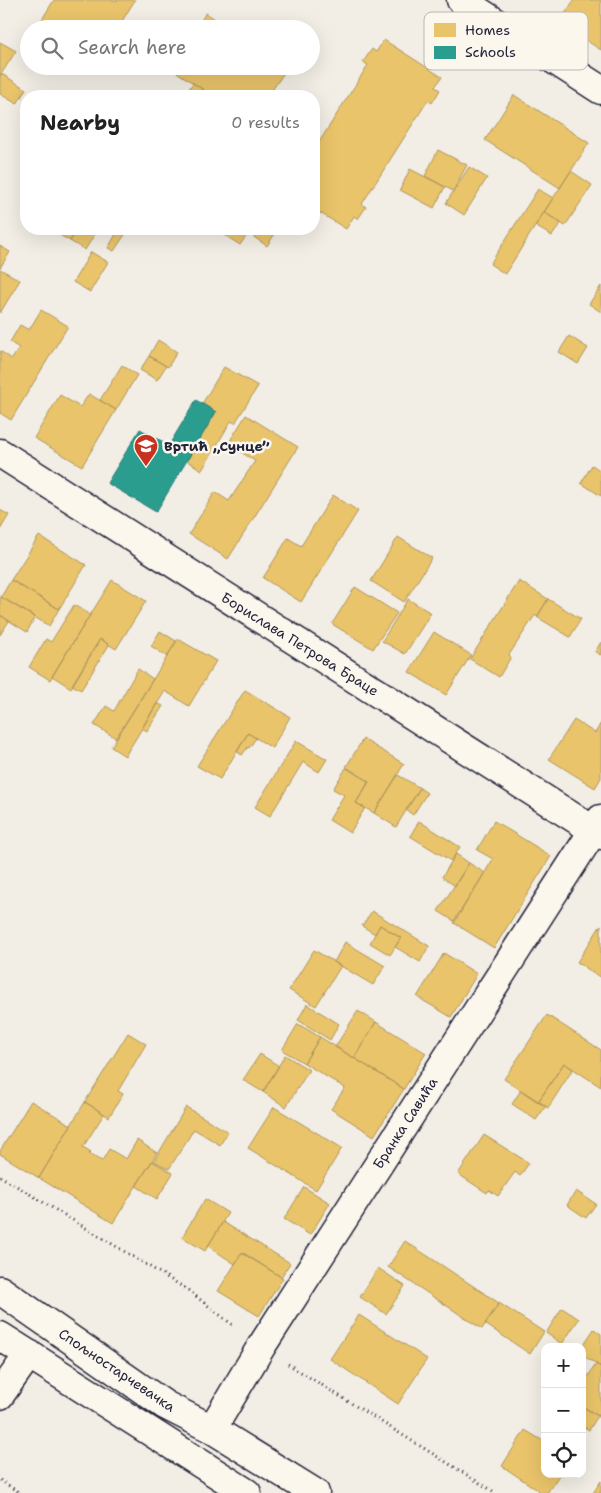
<!DOCTYPE html>
<html lang="en">
<head>
<meta charset="utf-8">
<style>
  :root { --surface:#fff; --page:#f6f6f6; --text:#222; --muted:#767676; --line:#e0e0e0 }
  body { margin:0; font-family:"Shantell Sans",sans-serif; background:var(--page); color:var(--text) }
  .controls { position:absolute; right:15px; bottom:15px; display:grid; overflow:hidden; border-radius:10px; box-shadow:0 5px 20px #0002 }
  .controls button { width:45px; height:45px; display:grid; place-items:center; padding:0; border:0; border-bottom:1px solid var(--line); background:var(--surface); color:var(--text); font:25px sans-serif }
  .list { margin:0; padding:0; list-style:none }
  h2 { display:flex; justify-content:space-between; align-items:center; height:65px; margin:0; padding:0 20px; font-size:21px }
  h2 small { font-size:16px; font-weight:400; color:var(--muted) }
  .icon { flex:none; width:28px; height:28px; fill:none; stroke:currentColor; stroke-width:2; stroke-linecap:round; stroke-linejoin:round }
  .map { position:relative; flex:none; width:601px; height:1493px; overflow:hidden }
  .search { position:absolute; background:var(--surface); box-shadow:0 5px 20px #0002; left:20px; top:20px; width:300px; height:55px; display:flex; align-items:center; gap:12px; box-sizing:border-box; padding:0 18px; border-radius:28px; color:var(--muted); font-size:19px }
  .panel { position:absolute; background:var(--surface); box-shadow:0 5px 20px #0002; left:20px; top:90px; width:300px; height:145px; border-radius:20px }
  .map>svg:first-child { display:block }
  .homes { fill:#e9c46a; stroke:#ad935c }
  .schools { fill:#2a9d8f; stroke:#287876 }
  .lines { fill:none; stroke-linecap:round; stroke-linejoin:round }
  .minor-casing { stroke:#22223b; stroke-width:31 }
  .path { stroke:#22223b; stroke-width:3; stroke-dasharray:1 4; stroke-linecap:butt }
  .minor { stroke:#fbf7ec; stroke-width:28 }
  .labels { text-anchor:middle; stroke-width:5; stroke-linejoin:round; paint-order:stroke }
  .poi-label { font-size:14px; font-weight:bold; fill:#22223b; stroke:#fbf7ec; text-anchor:start }
  .street-label { font-size:14px; fill:#22223b; stroke:#fbf7ec }
  .key { fill:#fbf7ec; stroke:#bab7b7; stroke-width:1 }
  .key-label { font-size:14px; fill:#22223b }
</style>
</head>
<body>
<div class="map">
<svg width="601" height="1493" viewBox="0 0 601 1493">
  <rect width="100%" height="100%" fill="#f2eee5"/>
  <filter id="ink" filterUnits="userSpaceOnUse"><feTurbulence type="fractalNoise" baseFrequency=".02" numOctaves="2"/><feDisplacementMap in="SourceGraphic" scale="10" xChannelSelector="R" yChannelSelector="G"/><feConvolveMatrix kernelMatrix="1 2 1 2 8 2 1 2 1" color-interpolation-filters="sRGB"/></filter>
  <g filter="url(#ink)">
    <!-- homes -->
    <path class="homes" d="M 54,0 L 135,0 L 117,29 L 36,29 Z
      M 574,0 L 601,0 L 601,50 L 559,23 Z
      M 206,13 L 230,29 L 195,29 Z
      M 384,40 L 442,77 L 435,87 L 440,90 L 432,103 L 428,100 L 362,204 L 366,207 L 358,219 L 354,216 L 346,229 L 314,209 L 314,150 L 368,65 L 363,62 L 372,49 L 376,52 Z
      M 0,42 L 16,51 L 0,76 Z
      M 286,66 L 288,67 L 268,96 L 213,96 L 169,67 Z
      M 2,74 L 26,89 L 17,104 L 0,94 L 0,76 Z
      M 193,83 L 208,93 L 205,96 L 193,96 L 187,92 Z
      M 514,95 L 589,143 L 560,188 L 485,140 Z
      M 438,150 L 467,165 L 453,191 L 425,176 Z
      M 469,167 L 487,178 L 464,215 L 446,203 Z
      M 410,169 L 445,187 L 434,208 L 400,190 Z
      M 571,171 L 592,185 L 565,226 L 544,212 Z
      M 538,189 L 553,198 L 505,274 L 490,264 Z
      M 544,212 L 561,223 L 552,236 L 535,226 Z
      M 49,229 L 77,229 L 70,241 Z
      M 77,229 L 98,229 L 85,250 L 70,241 Z
      M 119,229 L 128,230 L 114,251 L 108,248 Z
      M 215,229 L 251,229 L 240,245 Z
      M 256,229 L 278,229 L 267,246 L 251,235 Z
      M 0,246 L 10,252 L 0,268 Z
      M 91,252 L 108,262 L 90,292 L 73,282 Z
      M 0,269 L 20,280 L 0,313 Z
      M 601,286 L 601,312 L 589,304 Z
      M 41,310 L 68,326 L 11,420 L 0,413 L 0,351 L 12,359 L 19,348 L 10,342 L 20,325 L 29,330 Z
      M 569,336 L 588,348 L 578,364 L 559,352 Z
      M 158,340 L 177,352 L 168,367 L 149,356 Z
      M 149,356 L 166,366 L 157,380 L 140,370 Z
      M 122,365 L 137,375 L 116,410 L 100,400 Z
      M 224,367 L 258,386 L 235,423 L 231,421 L 202,470 L 187,461 L 216,412 L 202,404 Z
      M 89,394 L 116,410 L 82,466 L 34,438 L 60,395 L 80,407 Z
      M 246,415 L 298,447 L 228,559 L 189,534 L 215,492 L 229,501 L 255,461 L 228,444 Z
      M 592,465 L 601,471 L 601,496 L 581,483 Z
      M 333,495 L 358,511 L 301,602 L 263,578 L 288,538 L 301,546 Z
      M 0,510 L 9,515 L 0,530 Z
      M 39,536 L 86,565 L 59,609 L 11,580 Z
      M 398,537 L 432,558 L 404,602 L 371,581 Z
      M 11,580 L 59,609 L 49,626 L 1,597 Z
      M 112,580 L 146,601 L 116,649 L 100,639 L 71,688 L 52,676 Z
      M 519,581 L 548,599 L 537,617 L 535,615 L 509,655 L 511,657 L 499,677 L 470,659 Z
      M 355,587 L 397,613 L 373,649 L 332,624 Z
      M 1,597 L 35,617 L 27,632 L 0,615 L 0,599 Z
      M 408,599 L 431,613 L 405,654 L 382,641 Z
      M 548,599 L 581,619 L 570,637 L 537,617 Z
      M 74,605 L 90,615 L 50,680 L 29,667 L 46,639 L 51,642 Z
      M 0,615 L 9,621 L 0,635 Z
      M 160,631 L 176,641 L 167,657 L 151,646 Z
      M 434,632 L 471,655 L 446,695 L 409,672 Z
      M 100,639 L 109,645 L 81,690 L 72,685 Z
      M 178,639 L 216,661 L 189,706 L 165,691 L 125,756 L 111,747 Z
      M 601,642 L 601,655 L 595,652 Z
      M 138,669 L 153,679 L 116,738 L 94,725 L 106,706 L 114,711 Z
      M 245,690 L 290,717 L 272,748 L 248,733 L 220,779 L 197,766 Z
      M 157,703 L 163,706 L 147,731 L 142,728 Z
      M 574,720 L 595,733 L 601,723 L 601,778 L 595,788 L 549,759 Z
      M 248,733 L 256,738 L 249,748 L 248,747 L 242,755 L 237,752 Z
      M 363,739 L 404,764 L 374,813 L 356,803 L 369,781 L 346,767 Z
      M 296,741 L 327,759 L 319,772 L 303,762 L 270,816 L 255,807 Z
      M 346,768 L 369,782 L 356,803 L 365,808 L 350,833 L 329,820 L 344,795 L 333,789 Z
      M 398,775 L 420,788 L 396,827 L 374,813 Z
      M 420,788 L 427,793 L 413,815 L 406,810 Z
      M 419,821 L 460,847 L 451,861 L 410,836 Z
      M 494,821 L 551,856 L 494,948 L 454,923 L 493,859 L 477,850 Z
      M 456,854 L 469,863 L 455,886 L 442,877 Z
      M 469,863 L 485,873 L 454,921 L 438,911 Z
      M 372,911 L 429,946 L 420,962 L 395,947 L 401,938 L 380,925 L 375,934 L 362,926 Z
      M 380,925 L 401,938 L 390,955 L 370,943 Z
      M 601,925 L 601,978 L 577,962 Z
      M 345,942 L 385,966 L 373,985 L 334,962 Z
      M 314,950 L 341,966 L 316,1006 L 289,990 Z
      M 444,953 L 477,974 L 451,1017 L 417,997 Z
      M 307,1004 L 339,1024 L 330,1040 L 298,1020 Z
      M 358,1011 L 376,1022 L 354,1058 L 335,1047 Z
      M 547,1015 L 601,1050 L 601,1087 L 564,1063 L 538,1102 L 504,1079 Z
      M 376,1022 L 426,1053 L 404,1089 L 354,1058 Z
      M 298,1024 L 320,1037 L 304,1063 L 282,1050 Z
      M 128,1033 L 146,1044 L 118,1091 L 123,1094 L 109,1117 L 85,1102 Z
      M 320,1037 L 404,1089 L 374,1136 L 331,1109 L 345,1088 L 304,1063 Z
      M 260,1054 L 279,1066 L 263,1092 L 243,1080 Z
      M 285,1055 L 309,1070 L 286,1107 L 263,1092 Z
      M 564,1063 L 573,1069 L 548,1108 L 538,1102 Z
      M 521,1090 L 546,1106 L 536,1120 L 512,1104 Z
      M 31,1101 L 71,1125 L 39,1178 L 0,1154 L 0,1151 Z
      M 85,1102 L 104,1114 L 83,1147 L 91,1152 L 89,1154 L 102,1161 L 109,1149 L 126,1159 L 137,1140 L 157,1153 L 113,1223 L 39,1178 Z
      M 186,1107 L 228,1132 L 220,1145 L 194,1129 L 169,1169 L 154,1161 Z
      M 274,1107 L 342,1148 L 316,1190 L 248,1148 Z
      M 484,1135 L 529,1163 L 520,1176 L 515,1172 L 498,1196 L 489,1190 L 487,1193 L 458,1174 Z
      M 152,1161 L 173,1173 L 157,1199 L 136,1186 Z
      M 304,1187 L 330,1203 L 310,1235 L 284,1219 Z
      M 576,1191 L 596,1204 L 586,1218 L 567,1205 Z
      M 205,1199 L 228,1213 L 205,1251 L 182,1237 Z
      M 223,1222 L 290,1263 L 281,1277 L 242,1252 L 235,1264 L 208,1246 Z
      M 405,1241 L 499,1303 L 482,1329 L 388,1267 Z
      M 242,1253 L 283,1278 L 259,1316 L 218,1291 Z
      M 378,1268 L 405,1286 L 386,1314 L 360,1297 Z
      M 499,1303 L 544,1332 L 530,1354 L 485,1324 Z
      M 562,1308 L 579,1319 L 562,1344 L 546,1333 Z
      M 359,1315 L 427,1359 L 398,1404 L 330,1359 Z
      M 594,1329 L 601,1334 L 601,1367 L 582,1355 L 582,1347 Z
      M 596,1364 L 601,1367 L 601,1412 L 598,1416 L 582,1406 L 582,1386 Z
      M 582,1406 L 598,1416 L 589,1430 L 582,1426 Z
      M 525,1430 L 545,1442 L 545,1474 L 560,1474 L 547,1493 L 542,1493 L 502,1466 Z
      M 601,1481 L 601,1493 L 593,1493 Z"/>
    <!-- schools -->
    <path class="schools" d="M 196,400 L 216,412 L 156,512 L 107,483 L 140,429 L 169,445 Z"/>
    <g class="lines">
      <defs>
        <path id="minor" d="M 461,0 L 601,90
          M 0,453 L 601,835
          M 0,1290 L 165,1405 L 212,1429 L 315,1493
          M 0,1336 L 247,1493
          M 0,1395 L 29,1354
          M 212,1429 L 261,1347 L 601,819"/>
      </defs>
      <!-- minor casing -->
      <use href="#minor" class="minor-casing"/>
      <!-- path -->
      <path class="path" d="M 0,1176 L 188,1290 L 234,1326
        M 288,1364 L 496,1493
        M 0,1480 L 20,1493"/>
      <!-- minor -->
      <use href="#minor" class="minor"/>
    </g>
  </g>
  <!-- icons -->
  <defs>
    <symbol id="school-pin" viewBox="-11 -11 22 30"><path d="M0 17L-7.5 6A9.5 9.5 0 1 1 7.5 6Z" fill="#c8321e" stroke="#fbf7ec"/><path d="M0-5L7-2L0 1L-7-2ZM-4 1L0 2.5L4 1V4Q0 6-4 4Z" fill="#fff"/></symbol>
  </defs>
  <g fill-rule="evenodd">
    <use href="#school-pin" x="132" y="432" width="28" height="38"/>
  </g>
  <g class="labels">
    <!-- poi labels -->
    <g class="poi-label">
      <text x="164" y="451">Вртић „Сунце”</text>
    </g>
    <!-- street labels -->
    <g class="street-label">
      <text transform="translate(300 644) rotate(32)" y="5">Борислава Петрова Браце</text>
      <text transform="translate(405 1123) rotate(-57)" y="5">Бранка Савића</text>
      <text transform="translate(117 1370) rotate(34)" y="5">Спољностарчевачка</text>
    </g>
  </g>
  <!-- legend -->
  <rect x="424" y="12" width="164" height="58" rx="8" class="key"/>
  <rect x="434" y="23" width="22" height="14" fill="#e9c46a"/>
  <rect x="434" y="46" width="22" height="13" fill="#2a9d8f"/>
  <g class="key-label">
    <text x="465" y="35">Homes</text>
    <text x="465" y="57">Schools</text>
  </g>
</svg>
<div class="controls">
<button>+</button>
<button>−</button>
<button><svg class="icon" aria-label="locate" viewBox="0 0 24 24"><circle cx="12" cy="12" r="6"/><path d="M12 2v4M12 18v4M2 12h4M18 12h4"/></svg></button>
</div>
<div class="search"><svg class="icon" aria-label="search" viewBox="0 0 24 24"><circle cx="10" cy="10" r="6"/><path d="M15 15l6 6"/></svg>Search here</div>
<section class="panel">
<h2>Nearby<small>0 results</small></h2>
<ul class="list">
</ul>
</section>
</div>
</body>
</html>
